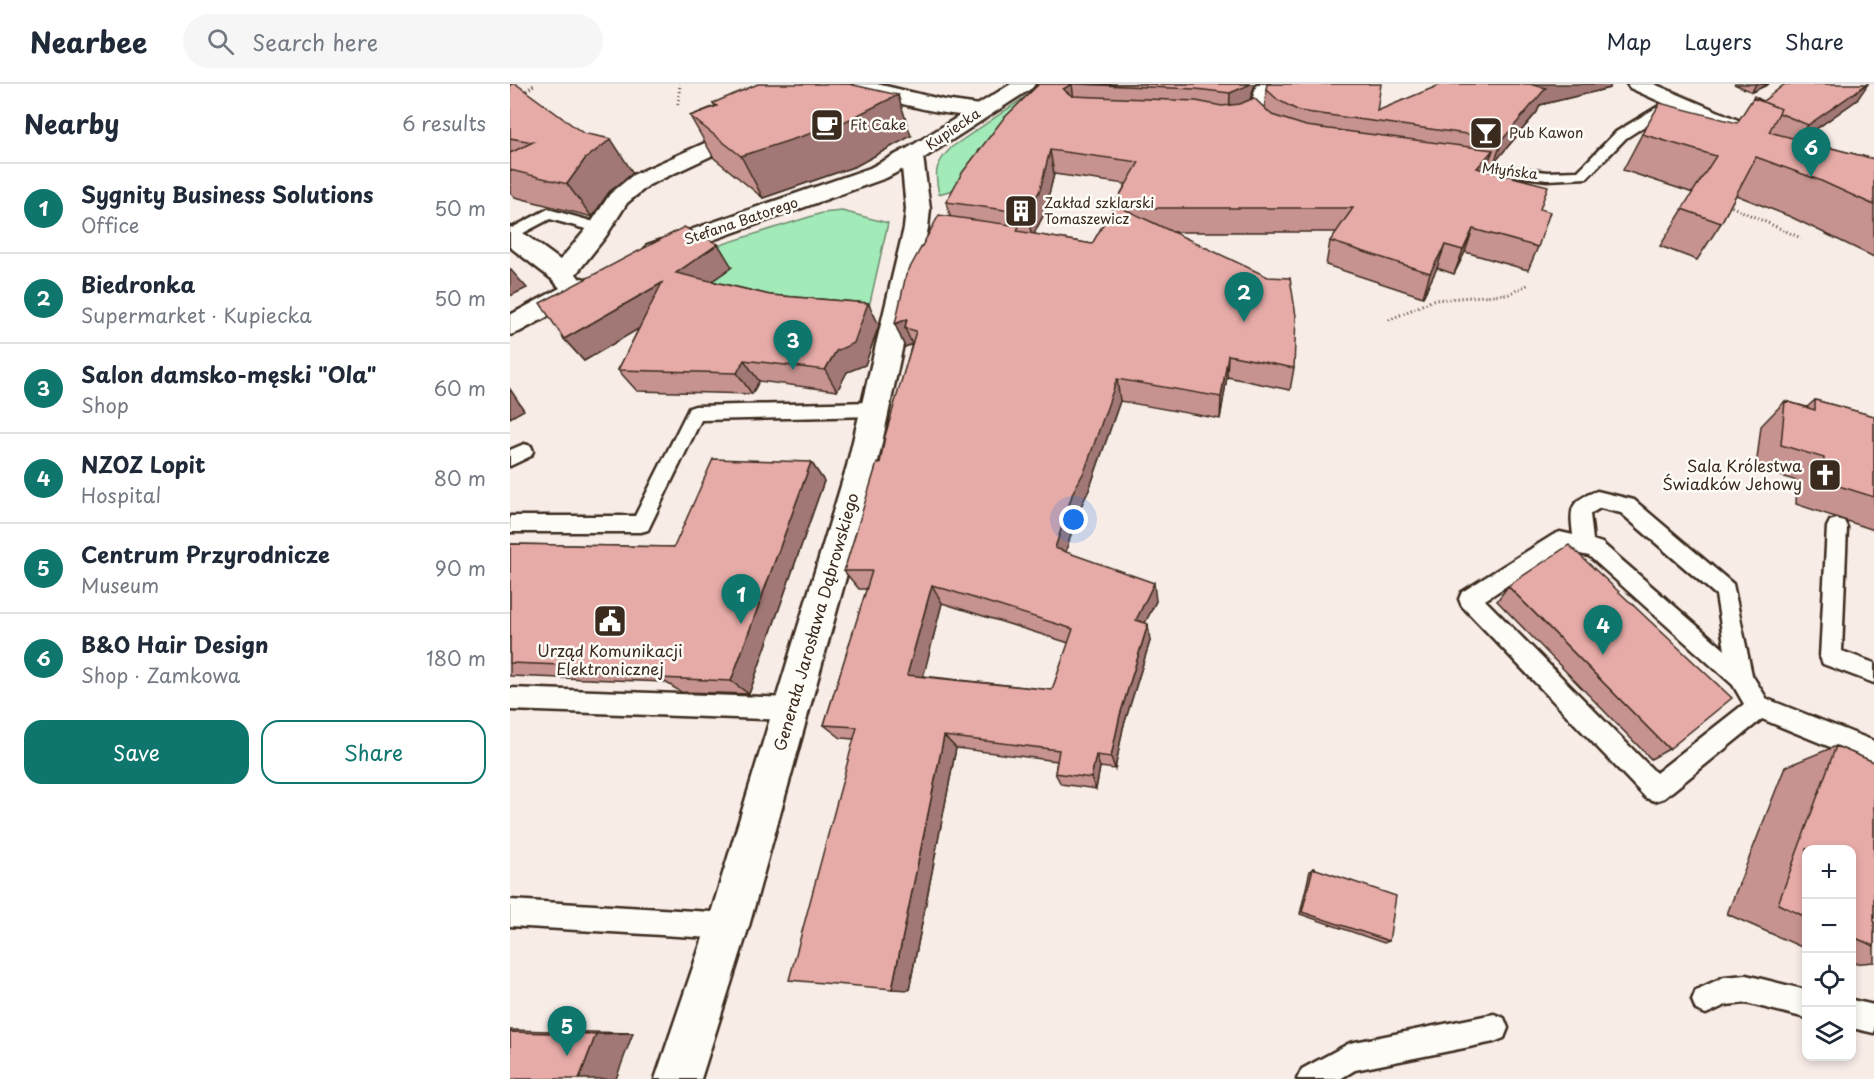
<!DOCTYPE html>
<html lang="en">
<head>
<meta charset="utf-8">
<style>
  :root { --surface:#fff; --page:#f6f6f7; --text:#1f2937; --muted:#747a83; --line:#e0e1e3; --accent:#0f766e }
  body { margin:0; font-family:"Playpen Sans",sans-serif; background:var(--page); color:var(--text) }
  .controls { position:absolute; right:18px; bottom:18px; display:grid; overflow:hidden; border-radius:12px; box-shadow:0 3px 9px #0003 }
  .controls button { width:54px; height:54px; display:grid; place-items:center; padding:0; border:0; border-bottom:2px solid var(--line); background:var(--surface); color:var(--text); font:30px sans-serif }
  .you { position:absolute; left:564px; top:436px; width:21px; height:21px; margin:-15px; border:4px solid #fff; border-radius:50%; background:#1a73e8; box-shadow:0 0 0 9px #1a73e833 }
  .badge { display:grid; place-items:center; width:39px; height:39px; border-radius:50%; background:var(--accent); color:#fff; font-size:20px; font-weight:700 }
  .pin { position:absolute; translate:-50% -50px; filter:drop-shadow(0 2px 3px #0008) }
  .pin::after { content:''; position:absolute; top:32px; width:21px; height:18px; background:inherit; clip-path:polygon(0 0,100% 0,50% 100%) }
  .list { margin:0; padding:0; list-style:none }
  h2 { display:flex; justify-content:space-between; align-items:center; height:78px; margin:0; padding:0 24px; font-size:26px }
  h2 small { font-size:20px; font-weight:400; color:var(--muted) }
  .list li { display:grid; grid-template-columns:39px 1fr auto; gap:18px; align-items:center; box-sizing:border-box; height:90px; padding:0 24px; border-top:2px solid var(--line) }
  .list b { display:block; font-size:22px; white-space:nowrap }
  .list p { margin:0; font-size:20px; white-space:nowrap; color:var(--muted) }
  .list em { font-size:20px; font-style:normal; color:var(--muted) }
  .actions { display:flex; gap:12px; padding:18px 24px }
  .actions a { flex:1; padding:14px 0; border:2px solid var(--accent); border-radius:18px; text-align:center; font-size:21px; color:var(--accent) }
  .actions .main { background:var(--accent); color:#fff }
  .icon { flex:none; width:33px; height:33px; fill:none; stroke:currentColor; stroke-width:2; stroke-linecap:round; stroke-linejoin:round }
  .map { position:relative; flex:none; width:1364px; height:995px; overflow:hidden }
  header { display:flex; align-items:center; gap:36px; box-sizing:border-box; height:84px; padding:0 30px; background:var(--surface); border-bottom:2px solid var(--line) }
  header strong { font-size:28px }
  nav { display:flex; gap:33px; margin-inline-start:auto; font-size:21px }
  .search { width:420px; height:54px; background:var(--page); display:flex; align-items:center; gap:15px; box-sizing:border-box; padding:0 21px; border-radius:33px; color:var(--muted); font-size:22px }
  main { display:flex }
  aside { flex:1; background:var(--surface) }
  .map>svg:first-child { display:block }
  .green { fill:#a2ebb9; stroke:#6e8a6c; stroke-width:1.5 }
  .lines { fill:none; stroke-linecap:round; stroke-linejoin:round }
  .lane-casing { stroke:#3b2a1e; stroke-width:5 }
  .street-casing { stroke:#3b2a1e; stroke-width:5 }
  .secondary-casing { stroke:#3b2a1e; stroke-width:5 }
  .path { stroke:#3b2a1e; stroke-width:3; stroke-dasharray:1 3; stroke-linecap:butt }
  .lane { fill:#fdfcf7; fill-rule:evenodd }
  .street { fill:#fdfcf7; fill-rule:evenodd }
  .secondary { fill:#fdfcf7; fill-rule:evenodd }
  .wall { fill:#c69390; stroke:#3b2a1e; stroke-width:1.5; fill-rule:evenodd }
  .shaded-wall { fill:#a17875; stroke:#3b2a1e; stroke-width:1.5 }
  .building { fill:#e6aba7; stroke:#3b2a1e; stroke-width:1.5; fill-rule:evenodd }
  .labels { text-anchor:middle; stroke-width:5; stroke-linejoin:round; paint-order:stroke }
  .far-poi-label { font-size:14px; fill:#3b2a1e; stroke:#fdfcf7; text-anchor:start }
  .far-street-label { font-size:14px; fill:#3b2a1e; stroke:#fdfcf7 }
  .poi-label { font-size:16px; fill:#3b2a1e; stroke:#fdfcf7; text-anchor:end }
  .street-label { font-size:16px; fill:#3b2a1e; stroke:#fdfcf7 }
</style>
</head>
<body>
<header>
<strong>Nearbee</strong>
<div class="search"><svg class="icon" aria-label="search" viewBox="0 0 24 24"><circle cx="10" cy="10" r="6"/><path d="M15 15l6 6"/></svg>Search here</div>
<nav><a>Map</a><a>Layers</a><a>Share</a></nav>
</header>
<main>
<aside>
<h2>Nearby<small>6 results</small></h2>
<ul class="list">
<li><span class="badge">1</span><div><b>Sygnity Business Solutions</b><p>Office</p></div><em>50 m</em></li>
<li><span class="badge">2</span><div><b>Biedronka</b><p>Supermarket · Kupiecka</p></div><em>50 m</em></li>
<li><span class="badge">3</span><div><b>Salon damsko-męski &quot;Ola&quot;</b><p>Shop</p></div><em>60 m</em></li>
<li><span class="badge">4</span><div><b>NZOZ Lopit</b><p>Hospital</p></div><em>80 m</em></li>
<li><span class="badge">5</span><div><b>Centrum Przyrodnicze</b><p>Museum</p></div><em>90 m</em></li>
<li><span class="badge">6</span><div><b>B&amp;O Hair Design</b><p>Shop · Zamkowa</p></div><em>180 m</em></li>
</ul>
<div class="actions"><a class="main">Save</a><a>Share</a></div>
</aside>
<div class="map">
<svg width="1364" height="995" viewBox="0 0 1364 995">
  <rect width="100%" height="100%" fill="#f8ece7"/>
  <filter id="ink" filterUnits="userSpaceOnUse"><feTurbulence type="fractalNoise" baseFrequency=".0167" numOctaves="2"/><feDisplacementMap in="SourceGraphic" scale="12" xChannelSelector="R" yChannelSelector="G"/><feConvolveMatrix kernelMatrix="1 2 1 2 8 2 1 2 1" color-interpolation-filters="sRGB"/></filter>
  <g filter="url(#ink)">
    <!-- green -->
    <path class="green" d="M 534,0 L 451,98 L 442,106 L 429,110 C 424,87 425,80 442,63 Z
      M 332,127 L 378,139 L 359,223 L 193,203 L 191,167 L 312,129 Z"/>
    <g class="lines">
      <defs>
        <path id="lane" d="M 747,0 L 759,0 L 752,29 L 761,43 L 754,47 L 749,46 L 738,29 Z
          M 1164,13 L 1169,14 L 1171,17 L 1169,20 L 1116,54 L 1077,94 L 1037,96 L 948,85 L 941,81 L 948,77 L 1037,88 L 1068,87 L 1106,48 Z
          M 38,125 L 95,141 L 98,144 L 90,149 L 40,135 L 0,156 L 0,145 Z
          M 364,318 L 370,320 L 373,325 L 370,330 L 364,332 L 191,336 L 138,446 L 131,448 L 0,448 L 0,432 L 125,432 L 179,324 L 185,322 Z
          M 14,360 L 21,362 L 23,367 L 21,372 L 0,382 L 0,366 Z
          M 1087,407 L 1124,416 L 1223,500 L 1242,591 L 1257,615 L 1364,657 L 1364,681 L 1252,635 L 1154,714 L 1145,717 L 1136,714 L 952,522 L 949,515 L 952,508 L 1043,451 L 1050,448 L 1063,451 C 1060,425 1059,417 1087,407 ZM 1090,424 L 1111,429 L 1206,511 L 1215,566 L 1092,459 L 1083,456 L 1080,430 ZM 1052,466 L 1079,472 L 1223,601 L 1234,620 L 1146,689 L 975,516 Z
          M 1327,435 L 1334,437 L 1337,443 L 1332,567 L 1364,579 L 1364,599 L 1313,580 L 1310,573 L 1317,443 L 1320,437 Z
          M 0,604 L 282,614 L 290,617 L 294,625 L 290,633 L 282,636 L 0,626 Z
          M 0,816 L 218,829 L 227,833 L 231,842 L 227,851 L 218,855 L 0,842 Z
          M 1236,891 L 1296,906 L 1296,934 L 1236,919 L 1216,921 L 1196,930 L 1186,926 L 1182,916 L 1186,906 L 1214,893 Z
          M 1342,916 L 1364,921 L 1364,949 L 1342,944 Z
          M 984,930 L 994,934 L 998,944 L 994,954 L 984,958 L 845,986 L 830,995 L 787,995 L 792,985 L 840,959 Z"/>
        <path id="street" d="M 331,0 L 367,0 L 434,16 L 477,22 L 480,26 L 477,30 C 446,38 368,13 334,4 Z
          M 1117,0 L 1144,0 L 1249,45 L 1252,50 L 1249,55 L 1241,56 L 1233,55 L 1120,4 Z
          M 240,39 L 248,40 L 251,45 L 248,50 L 139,101 L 117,119 L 96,152 L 66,190 L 79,206 L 75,212 L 66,215 L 57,212 L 43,196 L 0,163 L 0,143 L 9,146 L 50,176 L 79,142 L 100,110 L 123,91 Z
          M 402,66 L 410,68 L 413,73 L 420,125 L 418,144 L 367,382 L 239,842 L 191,995 L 145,995 L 197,842 L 337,382 L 394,144 L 396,125 L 391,73 L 394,68 Z"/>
        <path id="secondary" d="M 501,0 L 525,0 L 522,4 L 414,74 L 376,94 L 155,173 L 146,175 L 137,173 L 134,167 L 137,161 L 360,84 L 398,64 Z
          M 72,194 L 81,197 L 85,203 L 81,209 L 9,248 L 0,251 L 0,231 L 63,197 Z"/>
      </defs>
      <!-- lane casing -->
      <use href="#lane" class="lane-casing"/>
      <!-- street casing -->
      <use href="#street" class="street-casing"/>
      <!-- secondary casing -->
      <use href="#secondary" class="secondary-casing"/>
      <!-- path -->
      <path class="path" d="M 13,9 L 25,0
        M 168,20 L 170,0
        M 1218,121 L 1291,154
        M 879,236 L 923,216 L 999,210 L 1019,200"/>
      <!-- lane -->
      <use href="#lane" class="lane"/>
      <!-- street -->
      <use href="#street" class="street"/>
      <!-- secondary -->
      <use href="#secondary" class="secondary"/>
    </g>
    <!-- wall -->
    <path class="wall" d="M 0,0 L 123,89 L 99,108 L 82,133 L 5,113 L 0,108 Z
      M 529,0 L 745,0 L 740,15 L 755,24 L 756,5 L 867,27 L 1100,4 L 1030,21 L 1027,28 L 984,79 L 979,78 L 975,87 L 1030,125 L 1028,163 L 1018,186 L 955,168 L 944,190 L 927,184 L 913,213 L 816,181 L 820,157 L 827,148 L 662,148 L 784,284 L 780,306 L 717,293 L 710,335 L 610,317 L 579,406 L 568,428 L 555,468 L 646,517 L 635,539 L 640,557 L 613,644 L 605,685 L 590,683 L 586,705 L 551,700 L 545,689 L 547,677 L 446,664 L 399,906 L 344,655 L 331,654 L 314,641 L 357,505 L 349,505 L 334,487 L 370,379 L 402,260 L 395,263 L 385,240 L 440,132 L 436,118 ZM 544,90 L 616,100 L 582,160 L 524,150 L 534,130 ZM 432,519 L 559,559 L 542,606 L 413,592 Z
      M 1224,0 L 1259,0 L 1242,8 Z
      M 1347,16 L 1291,56 L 1364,75 L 1364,173 L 1281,133 L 1226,111 L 1211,139 L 1187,176 L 1150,162 L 1183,109 L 1113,86 L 1132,50 L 1227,39 L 1253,17 Z
      M 203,19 L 401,52 L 346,82 L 253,114 L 204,74 L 180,32 L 205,22 Z
      M 222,183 L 202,197 L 260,211 L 358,219 L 369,241 L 355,281 L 337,288 L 327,307 L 249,297 L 242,310 L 127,307 L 108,286 L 129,244 L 74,277 L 54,255 Z
      M 1305,316 L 1364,332 L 1364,446 L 1286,420 L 1287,397 L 1246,384 L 1251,342 L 1275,317 L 1297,323 Z
      M 301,378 L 314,397 L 239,610 L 171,608 L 155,598 L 0,592 L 0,460 L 164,463 Z
      M 998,502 L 1159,665 L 1141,675 L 987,517 Z
      M 1326,662 L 1364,678 L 1364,878 L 1341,880 L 1341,765 L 1296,765 L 1296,865 L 1217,830 L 1275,683 Z
      M 803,784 L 879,857 L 874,859 L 790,830 L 800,787 Z
      M 0,946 L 123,949 L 0,995 Z"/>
    <!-- shaded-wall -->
    <path class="shaded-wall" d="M 562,0 L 565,24 L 553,5 Z
      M 739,0 L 745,0 L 737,25 L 719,33 L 720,9 Z
      M 1025,0 L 1101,0 L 1100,4 L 1030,21 L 1027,28 L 984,79 L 993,55 L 1023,1 Z
      M 1246,0 L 1259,0 L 1242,8 Z
      M 1357,0 L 1358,0 L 1347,16 L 1286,59 L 1298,41 Z
      M 388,11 L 401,52 L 346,82 L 253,114 L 231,72 Z
      M 101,55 L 123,89 L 99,108 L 82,133 L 57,100 L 75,75 Z
      M 540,66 L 544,90 L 534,130 L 522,153 L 517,129 Z
      M 983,66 L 974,90 L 967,84 Z
      M 963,145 L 955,168 L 944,190 L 953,166 Z
      M 208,160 L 222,183 L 182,211 L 166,189 Z
      M 935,161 L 927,184 L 913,213 L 920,189 Z
      M 0,185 L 17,204 L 0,212 Z
      M 152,199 L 169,221 L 74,277 L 54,255 Z
      M 358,219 L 369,241 L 355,281 L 337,288 L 327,307 L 315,286 L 326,267 Z
      M 397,235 L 395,244 L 402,260 L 395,263 L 385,240 Z
      M 718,271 L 717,293 L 710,335 L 711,313 Z
      M 234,276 L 249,297 L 242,310 L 227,289 Z
      M 607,295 L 610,317 L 579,406 L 568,428 L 551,483 L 545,464 L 563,408 Z
      M 0,305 L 14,326 L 0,334 Z
      M 301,378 L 314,397 L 239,610 L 221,597 Z
      M 644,499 L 646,517 L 628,553 L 626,536 Z
      M 422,501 L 432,519 L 410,606 L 397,591 Z
      M 638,540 L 640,557 L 613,644 L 605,685 L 601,673 L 610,631 Z
      M 434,652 L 446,664 L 399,906 L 382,905 Z
      M 586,671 L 590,683 L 586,705 L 581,694 Z
      M 123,949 L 106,995 L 69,995 L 86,950 Z"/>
    <!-- building -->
    <path class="building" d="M 0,0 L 6,0 L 73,49 L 101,55 L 75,75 L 57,100 L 0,86 L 0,69 L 23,58 L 0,54 Z
      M 248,0 L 339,0 L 388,11 L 330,40 L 231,72 L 180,32 L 207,22 L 203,19 Z
      M 529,0 L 562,0 L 553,5 L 562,12 L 686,17 L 712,22 L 730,20 L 744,14 L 762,31 L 796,42 L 983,66 L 967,84 L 1038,102 L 1030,125 L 1040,128 L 1028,163 L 963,145 L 953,166 L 935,161 L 920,189 L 820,157 L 843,124 L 612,124 L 758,193 L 780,194 L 786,232 L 784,284 L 718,271 L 711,313 L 607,295 L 575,386 L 563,408 L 545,464 L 644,499 L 626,536 L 638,540 L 610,631 L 601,673 L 586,671 L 581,694 L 545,689 L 549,666 L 434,652 L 382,905 L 279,896 L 347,643 L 314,641 L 362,487 L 334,487 L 367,379 L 370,379 L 375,352 L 406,247 L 395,244 L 397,235 L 385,240 L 396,191 L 429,131 L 509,142 L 507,147 L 582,160 L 629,78 L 540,66 L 530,106 L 517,129 L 436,118 L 452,89 L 493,35 ZM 422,501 L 563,545 L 542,606 L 397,591 Z
      M 566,0 L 739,0 L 739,1 L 720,9 L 686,5 Z
      M 757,0 L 871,0 L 867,27 L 932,0 L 1025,0 L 1023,1 L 1036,4 L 993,55 L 789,27 L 768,16 L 756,5 Z
      M 1275,0 L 1357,0 L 1298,41 L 1269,29 L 1271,25 L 1243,14 L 1244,12 L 1253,17 Z
      M 1243,14 L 1271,25 L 1259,48 L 1364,75 L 1364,121 L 1309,96 L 1246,73 L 1211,139 L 1172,125 L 1206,72 L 1132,50 L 1150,19 L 1227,39 Z
      M 174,143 L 208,160 L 166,189 L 260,211 L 358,219 L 344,259 L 326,267 L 315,286 L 234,276 L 227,289 L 108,286 L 152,199 L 54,255 L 30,219 Z
      M 1305,316 L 1364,332 L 1364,413 L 1313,397 L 1314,374 L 1271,361 L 1275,317 L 1305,326 Z
      M 203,375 L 301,378 L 221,597 L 149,594 L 154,585 L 0,579 L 0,460 L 164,463 Z
      M 1059,461 L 1222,614 L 1159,665 L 998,502 Z
      M 1326,662 L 1364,678 L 1364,862 L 1341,852 L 1341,765 L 1296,765 L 1296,833 L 1268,820 Z
      M 803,784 L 886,812 L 879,857 L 792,828 Z
      M 0,948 L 86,950 L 69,995 L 0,995 Z"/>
  </g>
  <!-- icons -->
  <defs>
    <symbol id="cafe-square" viewBox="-11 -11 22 22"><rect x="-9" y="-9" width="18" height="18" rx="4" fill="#3b2a1e" stroke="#fdfcf7"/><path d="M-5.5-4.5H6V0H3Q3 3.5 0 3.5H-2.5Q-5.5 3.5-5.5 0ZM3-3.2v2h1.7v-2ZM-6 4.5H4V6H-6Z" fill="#fff"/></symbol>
    <symbol id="bar-square" viewBox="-11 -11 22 22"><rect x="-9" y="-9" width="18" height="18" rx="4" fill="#3b2a1e" stroke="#fdfcf7"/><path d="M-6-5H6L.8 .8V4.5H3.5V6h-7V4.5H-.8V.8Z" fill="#fff"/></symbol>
    <symbol id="building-square" viewBox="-11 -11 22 22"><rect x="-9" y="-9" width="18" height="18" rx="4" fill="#3b2a1e" stroke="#fdfcf7"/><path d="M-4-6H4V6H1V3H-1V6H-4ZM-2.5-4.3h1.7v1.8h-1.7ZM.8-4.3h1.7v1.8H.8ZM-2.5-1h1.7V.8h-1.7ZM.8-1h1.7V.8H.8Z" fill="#fff"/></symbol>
    <symbol id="church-square" viewBox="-11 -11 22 22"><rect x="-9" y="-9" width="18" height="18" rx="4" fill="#3b2a1e" stroke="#fdfcf7"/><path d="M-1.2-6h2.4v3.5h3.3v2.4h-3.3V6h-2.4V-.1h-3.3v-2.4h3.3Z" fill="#fff"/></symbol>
    <symbol id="civic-square" viewBox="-11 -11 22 22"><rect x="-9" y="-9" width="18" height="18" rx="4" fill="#3b2a1e" stroke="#fdfcf7"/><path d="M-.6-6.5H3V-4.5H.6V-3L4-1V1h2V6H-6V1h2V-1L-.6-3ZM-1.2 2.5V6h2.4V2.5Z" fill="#fff"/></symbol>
  </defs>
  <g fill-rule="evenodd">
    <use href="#cafe-square" x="298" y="22" width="38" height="38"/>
    <use href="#bar-square" x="957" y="30" width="38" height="38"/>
    <use href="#building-square" x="492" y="108" width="38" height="38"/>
    <use href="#church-square" x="1296" y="372" width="38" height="38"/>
    <use href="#civic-square" x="81" y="518" width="38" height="38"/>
  </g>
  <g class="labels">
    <!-- far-poi labels -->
    <g class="far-poi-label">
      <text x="340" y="46">Fit Cake</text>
      <text x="999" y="54">Pub Kawon</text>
      <text x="534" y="124">Zakład szklarski<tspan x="534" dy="16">Tomaszewicz</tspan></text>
    </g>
    <!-- far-street labels -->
    <g class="far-street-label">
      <text transform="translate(443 45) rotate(-34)" y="5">Kupiecka</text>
      <text transform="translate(1000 87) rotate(7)" y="5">Młyńska</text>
      <text transform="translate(231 137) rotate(-19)" y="5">Stefana Batorego</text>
    </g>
    <!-- poi labels -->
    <g class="poi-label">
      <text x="1292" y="388">Sala Królestwa<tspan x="1292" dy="18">Świadków Jehowy</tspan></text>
      <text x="100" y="573" text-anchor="middle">Urząd Komunikacji<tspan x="100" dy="18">Elektronicznej</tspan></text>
    </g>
    <!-- street labels -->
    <g class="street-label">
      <text transform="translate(306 538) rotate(-74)" y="6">Generała Jarosława Dąbrowskiego</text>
    </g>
  </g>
</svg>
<div class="controls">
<button>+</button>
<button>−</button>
<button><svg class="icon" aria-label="locate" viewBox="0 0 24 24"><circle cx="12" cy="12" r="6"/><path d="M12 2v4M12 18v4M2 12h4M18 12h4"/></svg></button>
<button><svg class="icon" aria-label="layers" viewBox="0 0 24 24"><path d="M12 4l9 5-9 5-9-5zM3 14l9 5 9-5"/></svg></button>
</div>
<div class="you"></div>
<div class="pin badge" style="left:231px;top:540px">1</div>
<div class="pin badge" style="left:734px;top:238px">2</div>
<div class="pin badge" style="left:283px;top:286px">3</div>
<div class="pin badge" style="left:1093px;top:571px">4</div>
<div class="pin badge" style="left:57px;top:972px">5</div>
<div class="pin badge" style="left:1301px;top:93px">6</div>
</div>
</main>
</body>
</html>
